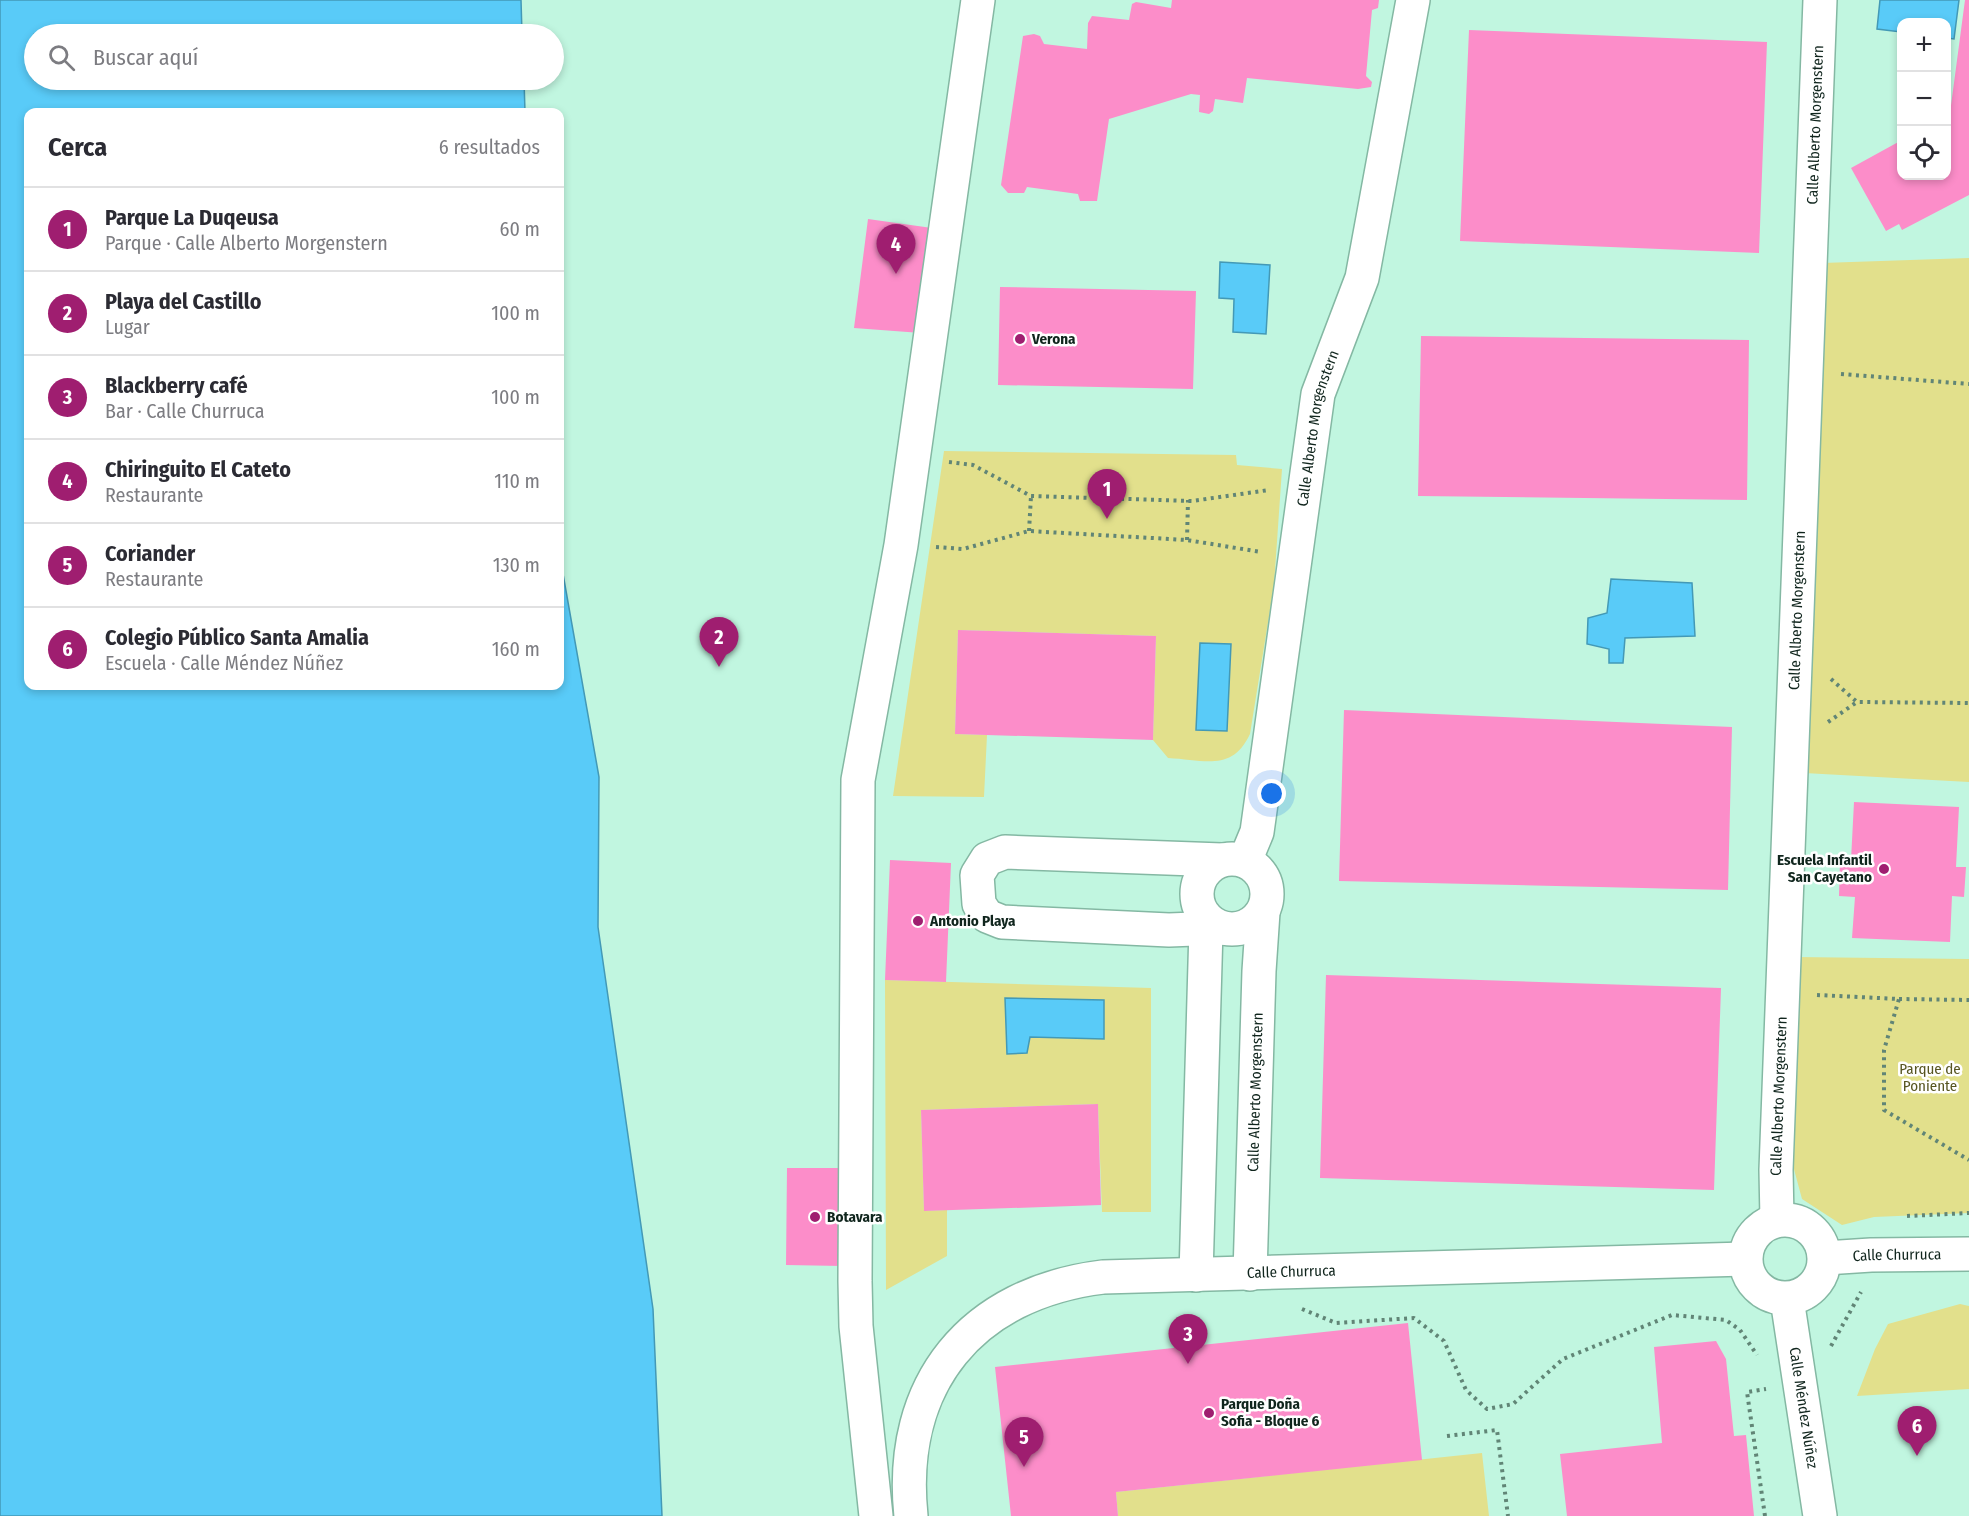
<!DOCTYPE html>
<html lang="es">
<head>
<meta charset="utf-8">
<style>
  :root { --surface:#fff; --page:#f7f7f7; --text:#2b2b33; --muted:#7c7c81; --line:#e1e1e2; --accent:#9f1e70 }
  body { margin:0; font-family:"Fira Sans Condensed",sans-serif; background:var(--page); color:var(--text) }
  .controls { position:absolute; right:18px; top:18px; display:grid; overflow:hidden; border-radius:12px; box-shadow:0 3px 9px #0003 }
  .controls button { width:54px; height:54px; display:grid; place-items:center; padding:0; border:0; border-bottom:2px solid var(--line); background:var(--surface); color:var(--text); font:30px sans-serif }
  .you { position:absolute; left:1272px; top:794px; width:21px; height:21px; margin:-15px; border:4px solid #fff; border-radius:50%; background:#1a73e8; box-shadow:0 0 0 9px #1a73e833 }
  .badge { display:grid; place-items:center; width:39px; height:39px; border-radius:50%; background:var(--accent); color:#fff; font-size:20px; font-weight:700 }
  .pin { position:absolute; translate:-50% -50px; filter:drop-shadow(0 2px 3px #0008) }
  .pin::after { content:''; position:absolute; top:32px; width:21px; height:18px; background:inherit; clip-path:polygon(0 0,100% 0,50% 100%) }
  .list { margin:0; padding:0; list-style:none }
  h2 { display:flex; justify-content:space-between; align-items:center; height:78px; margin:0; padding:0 24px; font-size:26px }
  h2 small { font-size:20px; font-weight:400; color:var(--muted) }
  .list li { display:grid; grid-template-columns:39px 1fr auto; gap:18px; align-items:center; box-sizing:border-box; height:84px; padding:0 24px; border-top:2px solid var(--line) }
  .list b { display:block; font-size:22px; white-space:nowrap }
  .list p { margin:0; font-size:20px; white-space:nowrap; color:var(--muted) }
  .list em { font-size:20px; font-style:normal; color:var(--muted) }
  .icon { flex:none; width:33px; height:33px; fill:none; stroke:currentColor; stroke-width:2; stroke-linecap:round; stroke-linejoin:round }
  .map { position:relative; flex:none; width:1969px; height:1516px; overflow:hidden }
  .search { position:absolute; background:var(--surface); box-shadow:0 3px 9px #0003; left:24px; top:24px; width:540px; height:66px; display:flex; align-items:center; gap:15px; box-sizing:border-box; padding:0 21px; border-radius:33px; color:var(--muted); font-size:22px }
  .panel { position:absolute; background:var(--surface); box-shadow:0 3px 9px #0003; left:24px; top:108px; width:540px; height:582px; border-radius:12px }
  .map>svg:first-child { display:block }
  .green { fill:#e2e08c }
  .water { fill:#59cbf8; stroke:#4399b6; stroke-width:1.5 }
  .building { fill:#fc8dc9 }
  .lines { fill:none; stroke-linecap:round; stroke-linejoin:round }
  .minor-casing { stroke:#84b8a3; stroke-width:36 }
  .path { stroke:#618576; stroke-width:4; stroke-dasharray:3 4.5; stroke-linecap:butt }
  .minor { stroke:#fff; stroke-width:33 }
  .poi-dot { fill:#9f1e70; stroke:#fff; stroke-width:2 }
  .labels { text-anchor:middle; stroke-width:5; stroke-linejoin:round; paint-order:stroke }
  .street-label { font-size:15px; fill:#10251d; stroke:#fff }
  .poi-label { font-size:15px; font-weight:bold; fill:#10251d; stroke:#fff; text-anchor:start }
  .park-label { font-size:15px; fill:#575521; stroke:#fff }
</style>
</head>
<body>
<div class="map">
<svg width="1969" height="1516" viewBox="0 0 1969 1516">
  <rect width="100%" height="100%" fill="#c1f6e0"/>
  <!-- green -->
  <path class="green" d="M 1969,258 L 1969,782 L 1804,773 L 1822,263 Z
    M 944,451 L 1236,455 L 1237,465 L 1282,469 L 1274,585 L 1250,734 C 1232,772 1205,760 1168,758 L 1153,740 L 1156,636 L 958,630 L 955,734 L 987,735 L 984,797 L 893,796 Z
    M 1795,957 L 1969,959 L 1969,1213 L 1874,1217 L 1842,1225 L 1802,1199 L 1788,1147 Z
    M 885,980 L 1151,988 L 1151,1212 L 1102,1212 L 1098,1104 L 921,1110 L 924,1211 L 947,1210 L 947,1256 L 886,1290 Z
    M 1960,1304 L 1969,1306 L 1969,1389 L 1857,1396 L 1875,1349 L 1888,1324 Z
    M 1482,1453 L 1489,1516 L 1118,1516 L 1116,1492 Z"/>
  <!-- water -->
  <path class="water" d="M 0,0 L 521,0 L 522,34 L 34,34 L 34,80 L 524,80 L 525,112 L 28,112 L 28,686 L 560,686 L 560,557 L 599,777 L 598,927 L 653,1309 L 662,1516 L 0,1516 Z
    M 1880,0 L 1959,0 L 1954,39 L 1947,38 L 1946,22 L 1902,22 L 1901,32 L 1877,29 Z
    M 1220,262 L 1270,265 L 1266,334 L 1233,332 L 1234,299 L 1219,298 Z
    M 1611,579 L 1692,583 L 1695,636 L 1625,638 L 1623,663 L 1609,663 L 1609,649 L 1587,644 L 1588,618 L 1607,613 Z
    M 1200,643 L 1231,644 L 1227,731 L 1196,730 Z
    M 1005,998 L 1104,1000 L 1104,1039 L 1030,1037 L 1027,1053 L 1007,1054 Z"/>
  <!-- building -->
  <path class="building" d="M 1172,0 L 1379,0 L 1378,8 L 1372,10 L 1366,76 L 1372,82 L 1371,87 L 1358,89 L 1247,78 L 1243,103 L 1215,99 L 1213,111 L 1209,114 L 1199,112 L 1200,95 L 1191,94 L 1109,119 L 1097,201 L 1080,201 L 1078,194 L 1027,187 L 1024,193 L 1008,193 L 1001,185 L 1023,36 L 1034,34 L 1040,36 L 1044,44 L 1087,49 L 1088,23 L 1092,16 L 1129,20 L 1132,4 L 1136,2 L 1171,8 Z
    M 1965,0 L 1969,0 L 1969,195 L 1902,230 L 1899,224 L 1886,231 L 1851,168 L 1902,140 L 1902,176 L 1946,176 L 1946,115 L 1950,113 Z
    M 1469,30 L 1767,42 L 1759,253 L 1460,241 Z
    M 868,219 L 939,229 L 921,333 L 854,328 Z
    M 1000,287 L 1196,291 L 1193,389 L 998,385 Z
    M 1421,336 L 1749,340 L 1747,500 L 1418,496 Z
    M 958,630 L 1156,636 L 1153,740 L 955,734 Z
    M 1344,710 L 1732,727 L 1728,890 L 1339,881 Z
    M 1854,802 L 1959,807 L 1956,867 L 1966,867 L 1964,897 L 1952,896 L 1950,942 L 1852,938 L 1855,897 L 1839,896 L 1840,860 L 1851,860 Z
    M 890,860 L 951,863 L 946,982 L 885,980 Z
    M 1326,975 L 1721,988 L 1714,1190 L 1320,1178 Z
    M 1098,1104 L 1101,1205 L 924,1211 L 921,1110 Z
    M 787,1168 L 843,1168 L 842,1266 L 786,1265 Z
    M 1408,1323 L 1422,1460 L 1116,1492 L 1118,1516 L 1011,1516 L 995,1367 Z
    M 1716,1341 L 1726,1359 L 1734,1436 L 1746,1435 L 1754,1516 L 1567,1516 L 1560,1454 L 1662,1443 L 1654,1347 Z"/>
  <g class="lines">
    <defs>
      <g id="minor">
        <circle cx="1232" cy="894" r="35"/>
        <path id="s1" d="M 1245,861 L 1257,832 L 1318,394 L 1362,278 L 1413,0"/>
        <path d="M 1221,928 L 1169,930 L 1002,922 L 987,916 L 979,904 L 977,875 L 987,859 L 1005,852 L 1222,860"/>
        <circle cx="1785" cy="1259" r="39"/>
        <path id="s2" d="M 1777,1220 L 1776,1170 L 1820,0"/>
        <path id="s3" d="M 1825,1258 L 1871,1255 L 1969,1254"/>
        <path id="s4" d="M 1250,1274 L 1259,971 L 1263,912"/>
        <path d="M 1196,1275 L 1206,929"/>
        <path id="s5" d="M 1787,1299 L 1820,1516"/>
        <path d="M 876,1516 L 856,1326 L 855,1281 L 858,780 L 901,545 L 978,0"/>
        <path id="s6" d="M 911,1516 C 897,1383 972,1293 1103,1277 L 1745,1259"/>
      </g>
    </defs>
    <!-- minor casing -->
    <use href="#minor" class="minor-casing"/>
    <!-- path -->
    <path class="path" d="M 1841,374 L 1969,384
      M 949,462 L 973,465 L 1031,496 L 1192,501 L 1269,490
      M 1029,531 L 1031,496
      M 1187,540 L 1188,500
      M 936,547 L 963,549 L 1029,531 L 1187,540 L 1261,552
      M 1831,679 L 1857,702 L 1969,703
      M 1828,722 L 1857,702
      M 1817,995 L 1899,999 L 1884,1050 L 1884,1110 L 1969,1160
      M 1899,999 L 1969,1000
      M 1907,1216 L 1969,1213
      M 1302,1309 L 1336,1323 L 1414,1318 L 1444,1341 L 1466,1390 L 1487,1409 L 1513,1404 L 1563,1359 L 1672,1315 L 1726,1320 L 1740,1330 L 1757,1355
      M 1831,1346 L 1861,1292
      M 1447,1436 L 1497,1430 L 1508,1516
      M 1765,1516 L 1747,1392 L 1766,1389"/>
    <!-- minor -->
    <use href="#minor" class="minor"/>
  </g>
  <!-- markers -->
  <g class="poi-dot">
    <circle cx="1020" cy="339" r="6"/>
    <circle cx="1884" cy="869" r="6"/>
    <circle cx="918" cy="921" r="6"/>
    <circle cx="815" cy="1217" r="6"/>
    <circle cx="1209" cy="1413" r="6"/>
  </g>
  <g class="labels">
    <!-- street labels -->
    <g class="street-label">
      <text dy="5" stroke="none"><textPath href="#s2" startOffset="1096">Calle Alberto Morgenstern</textPath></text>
      <text dy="5" stroke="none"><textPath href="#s1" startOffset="440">Calle Alberto Morgenstern</textPath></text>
      <text dy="5" stroke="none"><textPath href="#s2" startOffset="610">Calle Alberto Morgenstern</textPath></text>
      <text dy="5" stroke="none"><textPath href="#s4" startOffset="182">Calle Alberto Morgenstern</textPath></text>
      <text dy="5" stroke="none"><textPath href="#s2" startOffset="124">Calle Alberto Morgenstern</textPath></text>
      <text dy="5" stroke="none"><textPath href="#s3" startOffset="72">Calle Churruca</textPath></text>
      <text dy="5" stroke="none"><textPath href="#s6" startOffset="534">Calle Churruca</textPath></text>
      <text dy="5" stroke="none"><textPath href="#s5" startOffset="110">Calle Méndez Núñez</textPath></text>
    </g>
    <!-- poi labels -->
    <g class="poi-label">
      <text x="1032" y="344">Verona</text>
      <text x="1872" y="865" text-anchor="end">Escuela Infantil<tspan x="1872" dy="17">San Cayetano</tspan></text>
      <text x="930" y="926">Antonio Playa</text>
      <text x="827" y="1222">Botavara</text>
      <text x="1221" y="1409">Parque Doña<tspan x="1221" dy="17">Sofia - Bloque 6</tspan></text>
    </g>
    <!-- park labels -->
    <g class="park-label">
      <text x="1930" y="1074">Parque de<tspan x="1930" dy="17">Poniente</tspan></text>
    </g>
  </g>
</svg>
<div class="controls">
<button>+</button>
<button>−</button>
<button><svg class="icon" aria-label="locate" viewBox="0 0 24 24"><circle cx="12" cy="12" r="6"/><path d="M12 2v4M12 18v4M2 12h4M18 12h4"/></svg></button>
</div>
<div class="you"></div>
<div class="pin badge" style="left:1107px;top:519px">1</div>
<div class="pin badge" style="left:719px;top:667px">2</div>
<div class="pin badge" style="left:1188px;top:1364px">3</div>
<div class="pin badge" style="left:896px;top:274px">4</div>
<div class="pin badge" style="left:1024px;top:1467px">5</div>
<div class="pin badge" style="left:1917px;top:1456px">6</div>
<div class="search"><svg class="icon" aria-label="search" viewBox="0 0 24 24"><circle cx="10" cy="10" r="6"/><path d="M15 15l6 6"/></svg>Buscar aquí</div>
<section class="panel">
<h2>Cerca<small>6 resultados</small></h2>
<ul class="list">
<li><span class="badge">1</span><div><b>Parque La Duqeusa</b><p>Parque · Calle Alberto Morgenstern</p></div><em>60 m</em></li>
<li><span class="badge">2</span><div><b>Playa del Castillo</b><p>Lugar</p></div><em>100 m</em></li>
<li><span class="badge">3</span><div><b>Blackberry café</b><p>Bar · Calle Churruca</p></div><em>100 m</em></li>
<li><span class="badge">4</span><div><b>Chiringuito El Cateto</b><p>Restaurante</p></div><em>110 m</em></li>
<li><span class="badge">5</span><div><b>Coriander</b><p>Restaurante</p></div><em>130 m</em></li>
<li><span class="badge">6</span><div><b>Colegio Público Santa Amalia</b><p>Escuela · Calle Méndez Núñez</p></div><em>160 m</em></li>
</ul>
</section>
</div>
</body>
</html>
